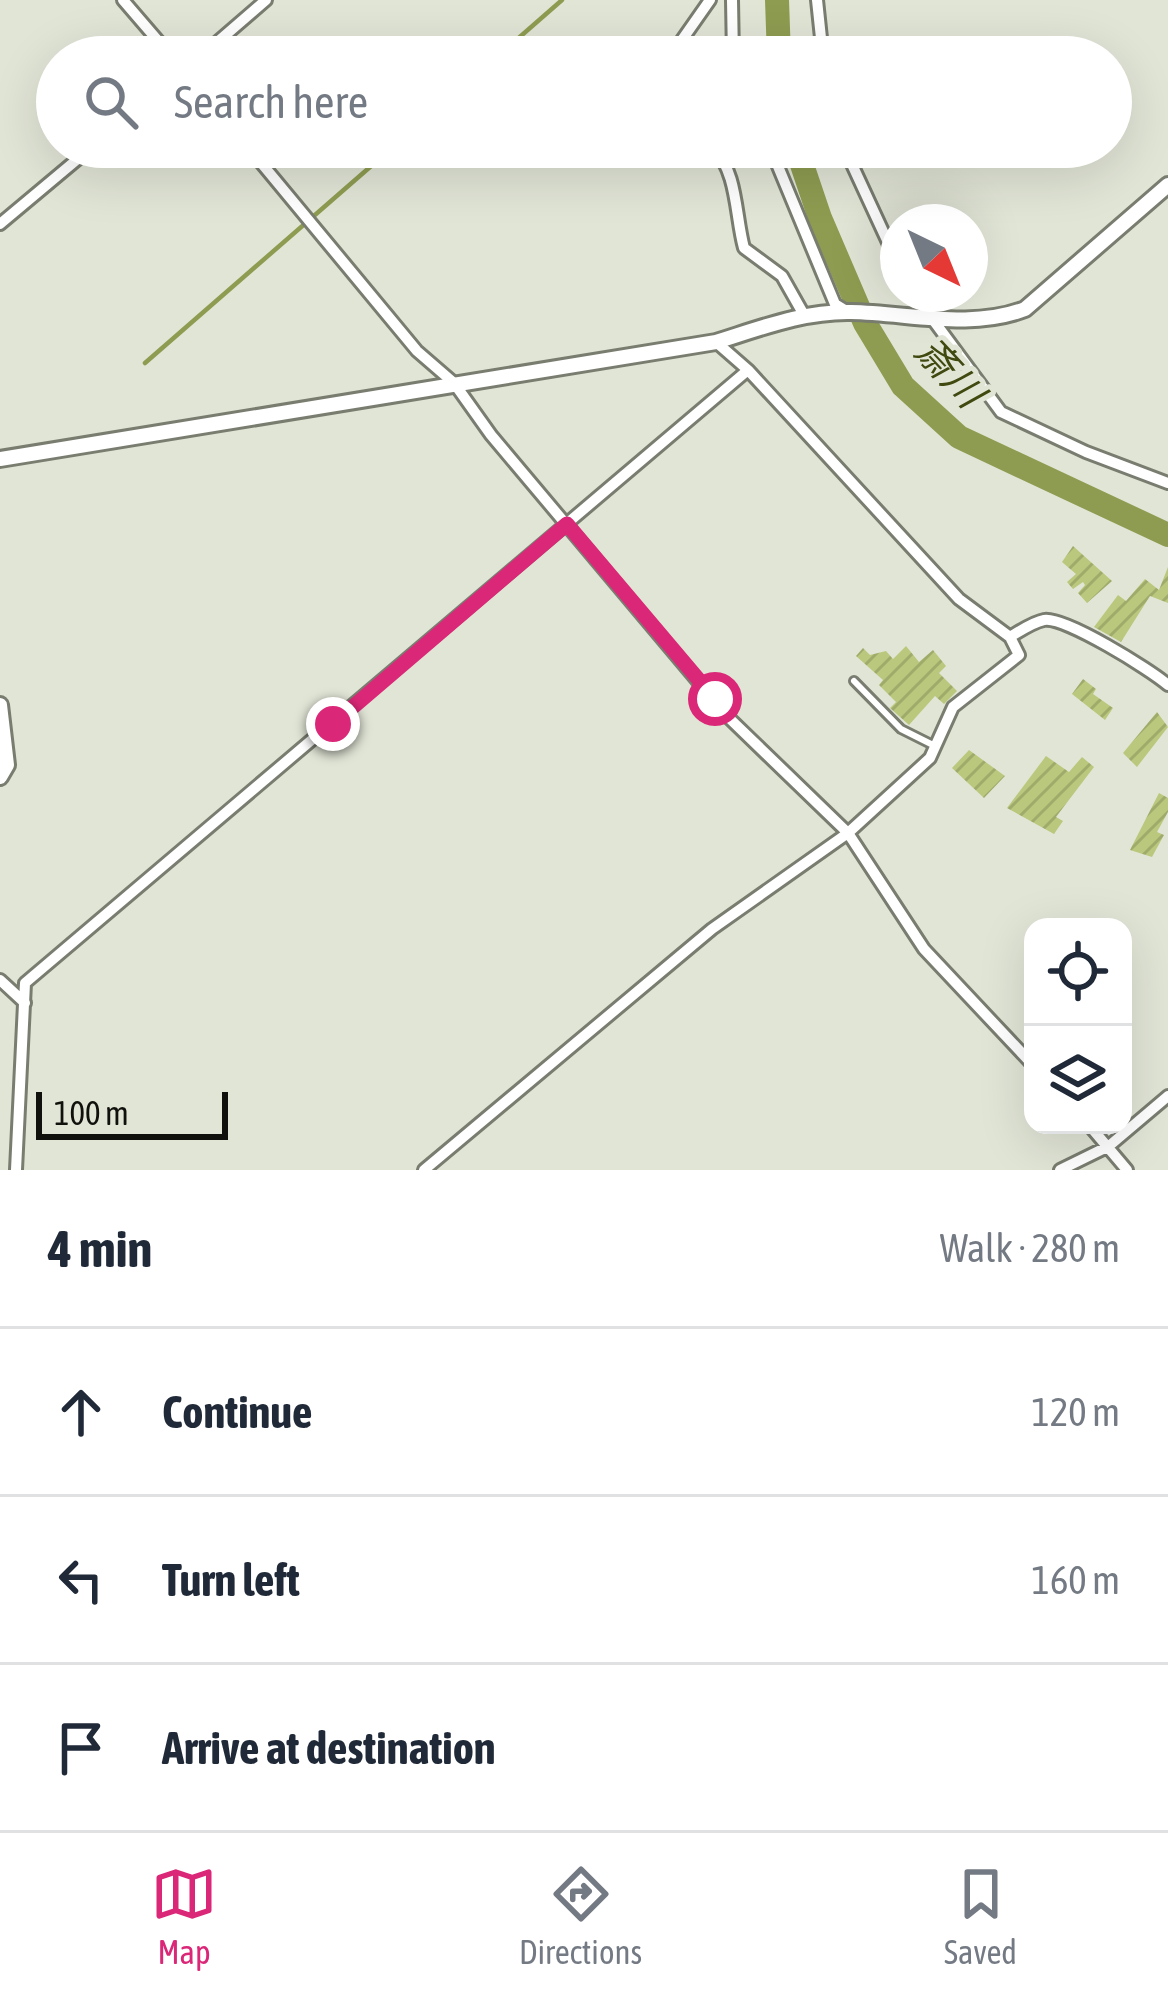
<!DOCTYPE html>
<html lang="en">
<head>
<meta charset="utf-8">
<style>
  :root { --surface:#fff; --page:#f2f2f3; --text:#1f2937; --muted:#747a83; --line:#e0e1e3; --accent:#db2777 }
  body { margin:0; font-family:"Asap Condensed","Noto Sans JP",sans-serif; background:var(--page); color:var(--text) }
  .controls { position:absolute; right:36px; bottom:36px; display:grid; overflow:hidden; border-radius:24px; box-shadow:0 12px 48px #0002 }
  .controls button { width:108px; height:108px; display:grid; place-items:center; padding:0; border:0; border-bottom:3px solid var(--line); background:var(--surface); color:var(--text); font:60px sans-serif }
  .compass { position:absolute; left:880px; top:204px; width:108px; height:108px; border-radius:50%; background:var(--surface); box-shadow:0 12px 48px #0002; rotate:137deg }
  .scale { position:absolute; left:36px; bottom:30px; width:192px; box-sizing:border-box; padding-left:12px; border:6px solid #10110c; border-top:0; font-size:33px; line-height:42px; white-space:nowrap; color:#10110c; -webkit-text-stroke:9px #e1e5d6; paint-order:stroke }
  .stop { position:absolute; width:36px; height:36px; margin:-27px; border:9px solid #db2777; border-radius:50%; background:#fff }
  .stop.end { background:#db2777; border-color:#fff; box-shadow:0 3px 12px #0008 }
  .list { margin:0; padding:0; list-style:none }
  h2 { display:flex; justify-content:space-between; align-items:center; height:156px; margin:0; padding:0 48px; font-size:51px }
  h2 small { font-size:39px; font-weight:400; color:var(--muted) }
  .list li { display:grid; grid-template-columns:78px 1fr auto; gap:36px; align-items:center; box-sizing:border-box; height:168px; padding:0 48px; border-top:3px solid var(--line) }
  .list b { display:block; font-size:45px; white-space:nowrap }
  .list em { font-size:39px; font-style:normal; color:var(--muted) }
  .icon { flex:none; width:66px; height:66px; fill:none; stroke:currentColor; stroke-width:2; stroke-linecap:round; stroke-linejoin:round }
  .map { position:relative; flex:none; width:1168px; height:1170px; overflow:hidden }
  .search { position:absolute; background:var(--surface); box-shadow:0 12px 48px #0002; left:36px; right:36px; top:36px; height:132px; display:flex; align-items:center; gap:30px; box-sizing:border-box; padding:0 42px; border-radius:66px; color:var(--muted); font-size:45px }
  .sheet { height:660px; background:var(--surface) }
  nav { display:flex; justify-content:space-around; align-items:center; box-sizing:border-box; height:168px; border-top:3px solid var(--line); background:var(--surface); font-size:33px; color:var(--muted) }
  nav a { display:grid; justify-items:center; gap:6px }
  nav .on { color:var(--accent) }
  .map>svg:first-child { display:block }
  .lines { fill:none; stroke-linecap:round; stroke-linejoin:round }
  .stream { stroke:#8e9c51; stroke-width:4.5 }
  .river { stroke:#8e9c51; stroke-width:24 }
  .building { fill:url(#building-hatch) }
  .service-casing { stroke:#797d70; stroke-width:12 }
  .minor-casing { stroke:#797d70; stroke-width:16 }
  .tertiary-casing { stroke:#797d70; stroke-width:20 }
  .service { stroke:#fff; stroke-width:6 }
  .minor { stroke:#fff; stroke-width:10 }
  .tertiary { stroke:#fff; stroke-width:14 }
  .route { stroke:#db2777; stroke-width:15 }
  .labels { text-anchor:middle; stroke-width:10; stroke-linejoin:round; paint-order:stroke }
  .water-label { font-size:39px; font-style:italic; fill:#404910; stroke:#e1e5d6 }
</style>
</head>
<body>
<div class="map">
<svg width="1168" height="1170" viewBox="0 0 1168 1170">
  <defs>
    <pattern id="building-hatch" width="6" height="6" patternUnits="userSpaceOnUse" patternTransform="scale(3)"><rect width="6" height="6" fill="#b9c87c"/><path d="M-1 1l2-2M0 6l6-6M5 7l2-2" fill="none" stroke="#9eab6a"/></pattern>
  </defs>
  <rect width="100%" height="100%" fill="#e1e5d6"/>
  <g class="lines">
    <!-- stream -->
    <path class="stream" d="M 497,57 L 562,0
      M 145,363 L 393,147"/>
    <!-- river -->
    <path class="river" d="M 777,0 L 779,57
      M 796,147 L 820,218 L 865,323 L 903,386 L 959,437 L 1168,535"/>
  </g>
  <!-- building -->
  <path class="building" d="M 1073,546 L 1112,581 L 1087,603 L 1078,593 L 1085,585 L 1083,582 L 1073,589 L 1067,582 L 1076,574 L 1062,562 Z
    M 1168,567 L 1168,603 L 1150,596 L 1121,642 L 1094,627 L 1118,595 L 1126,601 L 1145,579 L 1159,590 Z
    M 906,646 L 919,662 L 933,650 L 946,666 L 939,673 L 957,691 L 944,704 L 935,696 L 909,725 L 890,708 L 896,702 L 879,685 L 883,680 L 856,656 L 863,648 L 870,655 L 886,651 L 893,659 Z
    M 1083,679 L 1096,689 L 1093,694 L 1113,708 L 1105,720 L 1072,694 Z
    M 1157,712 L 1168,727 L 1137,767 L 1123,753 Z
    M 969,750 L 1005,776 L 984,798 L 952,768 Z
    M 1046,756 L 1069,772 L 1082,757 L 1094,767 L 1056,817 L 1063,821 L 1054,834 L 1007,808 Z
    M 1159,793 L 1168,798 L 1168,812 L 1157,832 L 1164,835 L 1152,857 L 1130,850 Z"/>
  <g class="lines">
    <defs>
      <path id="service" d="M 854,681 L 901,729 L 935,746"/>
      <path id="minor" d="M 123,0 L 172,57
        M 732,0 L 733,57
        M 817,0 L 823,57
        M 200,57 L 266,0
        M 670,57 L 710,0
        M 248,147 L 417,351 L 454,383 L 491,435 L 728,717 L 848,833 L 924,949 L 1033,1065
        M 713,147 C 738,173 735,215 744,248 L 782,276 L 804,315
        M 770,147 L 835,304 L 848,312
        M 844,147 L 898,264
        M 0,224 L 92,147
        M 914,294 L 1001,412 L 1086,452 L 1168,483
        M 1010,637 C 1020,631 1033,622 1044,620 C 1064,616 1151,670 1168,685
        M 0,980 L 25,1003
        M 1089,1125 L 1127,1170
        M 16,1170 L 25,983 L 748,370
        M 424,1170 L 712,929 L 848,833 L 930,758 L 953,707 L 1019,655 L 1010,637 L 959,599 L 748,370 L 716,342
        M 1060,1170 L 1109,1146 L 1168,1096"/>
      <path id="tertiary" d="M 0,459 L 716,342 C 761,328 804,311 851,312 C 909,313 970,330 1025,309 L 1168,185
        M 0,705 L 7,765 L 0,777"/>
    </defs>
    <!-- service casing -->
    <use href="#service" class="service-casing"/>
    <!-- minor casing -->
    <use href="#minor" class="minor-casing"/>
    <!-- tertiary casing -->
    <use href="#tertiary" class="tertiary-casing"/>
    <!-- service -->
    <use href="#service" class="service"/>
    <!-- minor -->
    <use href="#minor" class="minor"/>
    <!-- tertiary -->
    <use href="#tertiary" class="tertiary"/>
  </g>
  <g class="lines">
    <!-- route -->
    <path class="route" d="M 333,724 L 567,524 L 715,699"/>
  </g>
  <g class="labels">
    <!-- water labels -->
    <g class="water-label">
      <text transform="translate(950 372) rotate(47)" y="14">斎川</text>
    </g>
  </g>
</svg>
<div class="controls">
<button><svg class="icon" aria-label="locate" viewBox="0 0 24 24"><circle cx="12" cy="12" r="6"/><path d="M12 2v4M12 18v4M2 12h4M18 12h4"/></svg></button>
<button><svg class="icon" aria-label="layers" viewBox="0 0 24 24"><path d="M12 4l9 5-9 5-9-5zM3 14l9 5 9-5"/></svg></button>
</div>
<svg class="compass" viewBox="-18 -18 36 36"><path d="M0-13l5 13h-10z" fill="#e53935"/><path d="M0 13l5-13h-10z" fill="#747a83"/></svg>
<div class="scale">100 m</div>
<div class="stop" style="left:715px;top:699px"></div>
<div class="stop end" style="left:333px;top:724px"></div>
<div class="search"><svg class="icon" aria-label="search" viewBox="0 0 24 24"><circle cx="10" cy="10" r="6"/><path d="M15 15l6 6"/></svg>Search here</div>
</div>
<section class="sheet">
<h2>4 min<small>Walk · 280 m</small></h2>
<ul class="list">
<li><svg class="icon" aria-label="ahead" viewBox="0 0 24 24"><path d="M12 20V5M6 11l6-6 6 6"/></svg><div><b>Continue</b></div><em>120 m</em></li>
<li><svg class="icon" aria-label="left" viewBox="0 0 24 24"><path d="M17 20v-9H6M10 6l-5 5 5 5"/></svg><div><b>Turn left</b></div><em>160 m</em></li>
<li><svg class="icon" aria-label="arrive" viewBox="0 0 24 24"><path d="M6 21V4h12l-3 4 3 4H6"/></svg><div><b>Arrive at destination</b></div></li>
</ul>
</section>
<nav>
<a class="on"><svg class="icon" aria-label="map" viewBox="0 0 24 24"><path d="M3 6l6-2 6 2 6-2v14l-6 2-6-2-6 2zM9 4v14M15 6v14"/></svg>Map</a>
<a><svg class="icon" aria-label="directions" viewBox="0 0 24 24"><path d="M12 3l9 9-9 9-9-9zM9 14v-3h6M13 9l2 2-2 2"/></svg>Directions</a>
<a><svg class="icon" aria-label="saved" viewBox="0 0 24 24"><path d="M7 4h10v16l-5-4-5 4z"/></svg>Saved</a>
</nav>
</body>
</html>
